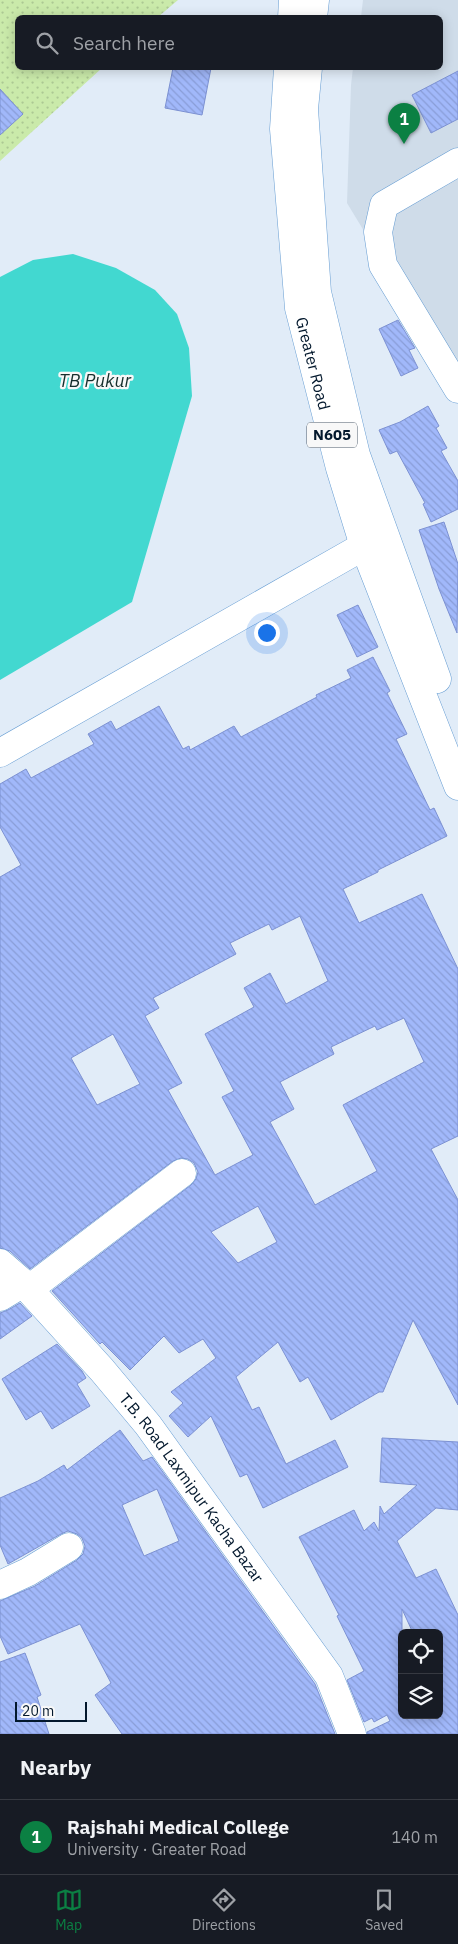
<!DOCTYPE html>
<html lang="en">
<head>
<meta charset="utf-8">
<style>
  :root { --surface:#171b24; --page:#242831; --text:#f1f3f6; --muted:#9ea1a6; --line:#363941; --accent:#0b8043 }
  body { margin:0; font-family:"IBM Plex Sans",sans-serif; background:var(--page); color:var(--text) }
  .controls { position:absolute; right:15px; bottom:15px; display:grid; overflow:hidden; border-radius:8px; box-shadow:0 2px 12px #0003 }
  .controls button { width:45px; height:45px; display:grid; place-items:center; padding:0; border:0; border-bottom:1px solid var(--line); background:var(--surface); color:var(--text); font:25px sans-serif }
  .scale { position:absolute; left:15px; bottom:12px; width:72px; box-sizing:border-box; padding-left:5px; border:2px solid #03182d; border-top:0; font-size:14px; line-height:18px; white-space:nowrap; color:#03182d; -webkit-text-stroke:4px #f8f8f8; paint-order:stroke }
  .you { position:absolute; left:266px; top:632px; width:18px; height:18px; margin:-12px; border:4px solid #fff; border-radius:50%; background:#1a73e8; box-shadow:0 0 0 8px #1a73e833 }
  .badge { display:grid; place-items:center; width:32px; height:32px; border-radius:50%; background:var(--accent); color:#fff; font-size:16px; font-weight:700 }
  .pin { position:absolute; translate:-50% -41px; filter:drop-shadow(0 1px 2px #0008) }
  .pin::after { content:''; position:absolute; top:26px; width:18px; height:15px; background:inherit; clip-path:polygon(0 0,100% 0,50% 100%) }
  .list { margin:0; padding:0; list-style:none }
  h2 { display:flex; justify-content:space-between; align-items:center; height:65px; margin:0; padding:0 20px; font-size:21px }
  h2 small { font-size:16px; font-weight:400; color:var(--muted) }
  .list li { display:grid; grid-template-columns:32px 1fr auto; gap:15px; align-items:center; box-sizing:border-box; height:75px; padding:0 20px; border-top:1px solid var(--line) }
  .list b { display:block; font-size:19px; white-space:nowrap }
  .list p { margin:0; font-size:16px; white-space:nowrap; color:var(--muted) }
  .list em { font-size:16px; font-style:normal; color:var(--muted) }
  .icon { flex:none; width:28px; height:28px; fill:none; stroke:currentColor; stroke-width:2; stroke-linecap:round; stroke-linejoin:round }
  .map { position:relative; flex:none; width:458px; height:1734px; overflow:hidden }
  .search { position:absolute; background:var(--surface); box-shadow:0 2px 12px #0003; left:15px; right:15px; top:15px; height:55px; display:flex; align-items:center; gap:12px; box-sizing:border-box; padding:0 18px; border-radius:8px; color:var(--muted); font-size:19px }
  .sheet { height:140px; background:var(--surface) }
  nav { display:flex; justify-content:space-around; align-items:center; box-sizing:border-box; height:70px; border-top:1px solid var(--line); background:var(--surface); font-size:14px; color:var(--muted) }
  nav a { display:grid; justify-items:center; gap:2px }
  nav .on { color:var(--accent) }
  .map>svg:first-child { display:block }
  .built { fill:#cfdce9 }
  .grass { fill:url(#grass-dots) }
  .water { fill:#42d8d0 }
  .building { fill:url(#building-back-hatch); stroke:#7c91d2; fill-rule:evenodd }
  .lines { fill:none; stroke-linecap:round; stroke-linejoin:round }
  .minor-casing { stroke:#669dd3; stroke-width:29 }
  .highway-casing { stroke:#669dd3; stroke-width:29 }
  .minor { stroke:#fff; stroke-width:28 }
  .highway { stroke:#fff; stroke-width:28 }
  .labels { text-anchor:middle; stroke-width:4.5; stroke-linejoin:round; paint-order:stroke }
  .shield { fill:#f8f8f8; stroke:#4c5b6a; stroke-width:1 }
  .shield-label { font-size:15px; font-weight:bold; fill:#03182d }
  .street-label { font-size:16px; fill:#03182d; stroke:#f8f8f8 }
  .water-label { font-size:18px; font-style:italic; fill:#162f2d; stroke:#f8f8f8 }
</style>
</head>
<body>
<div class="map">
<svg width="458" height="1734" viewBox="0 0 458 1734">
  <defs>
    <pattern id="grass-dots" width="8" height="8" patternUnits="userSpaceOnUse" patternTransform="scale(1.25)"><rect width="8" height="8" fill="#caeaaa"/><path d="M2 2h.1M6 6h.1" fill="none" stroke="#acc893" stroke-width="1.8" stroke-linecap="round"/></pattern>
    <pattern id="building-back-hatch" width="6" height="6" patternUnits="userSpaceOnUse" patternTransform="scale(1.25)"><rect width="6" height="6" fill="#a1b8fa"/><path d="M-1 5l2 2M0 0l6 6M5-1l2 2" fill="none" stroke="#899dd7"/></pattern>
  </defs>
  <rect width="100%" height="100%" fill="#e1ecf8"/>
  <!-- built -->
  <path class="built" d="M 363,0 L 458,0 L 458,386 L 347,203 L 351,85 L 353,68 L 440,68 L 440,18 L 361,17 Z"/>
  <!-- grass -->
  <path class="grass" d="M 0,0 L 178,0 L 158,17 L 18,18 L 18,68 L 102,68 L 0,161 Z"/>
  <!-- water -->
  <path class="water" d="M 73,254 L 116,268 L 155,290 L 177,314 L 189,348 L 192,396 L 132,602 L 0,680 L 0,277 L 33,260 Z"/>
  <!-- building -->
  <path class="building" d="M 173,68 L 211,68 L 202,115 L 165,108 Z
    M 458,71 L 458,119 L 431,133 L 412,95 Z
    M 0,89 L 23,114 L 0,135 Z
    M 398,320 L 415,348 L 409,350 L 418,368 L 401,376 L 379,329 Z
    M 428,406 L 439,426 L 436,428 L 447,448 L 441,451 L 458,481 L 458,509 L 431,522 L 423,504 L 425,503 L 397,451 L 390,454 L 379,430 L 400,422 Z
    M 444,522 L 458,564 L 457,633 L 439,589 L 419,530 Z
    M 358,605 L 378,647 L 357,657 L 337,615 Z
    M 373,657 L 390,691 L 387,693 L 407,734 L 396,739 L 430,810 L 434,808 L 447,836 L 378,870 L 378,872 L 343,889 L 359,923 L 422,894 L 458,969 L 458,1136 L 431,1149 L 458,1200 L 458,1405 L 413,1320 L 383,1392 L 379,1392 L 331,1420 L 308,1377 L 300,1382 L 278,1342 L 236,1377 L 252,1410 L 259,1407 L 286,1464 L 335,1440 L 348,1467 L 263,1508 L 247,1474 L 240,1477 L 211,1416 L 188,1437 L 169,1416 L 183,1403 L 171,1392 L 216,1358 L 203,1339 L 179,1353 L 164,1336 L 130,1370 L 102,1342 L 100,1344 L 52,1291 L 191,1185 L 196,1179 L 198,1172 L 194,1163 L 188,1159 L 181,1158 L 173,1161 L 30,1269 L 10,1251 L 0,1248 L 0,877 L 21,865 L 0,827 L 0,784 L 26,769 L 31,778 L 94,744 L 88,734 L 111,721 L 116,730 L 159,706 L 183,749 L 189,746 L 190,750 L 234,726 L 241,737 L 317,697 L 316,695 L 351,678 L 347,670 ZM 300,916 L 328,981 L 286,1004 L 270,973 L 244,988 L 254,1007 L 205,1034 L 234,1091 L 222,1097 L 253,1155 L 215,1175 L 168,1090 L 182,1083 L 145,1016 L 159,1008 L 153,998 L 236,954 L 230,943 L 269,924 L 272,930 ZM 404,1018 L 424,1062 L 343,1105 L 377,1171 L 315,1205 L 270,1122 L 294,1109 L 280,1082 L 334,1054 L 331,1047 L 375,1026 L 377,1030 ZM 113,1034 L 140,1084 L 97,1105 L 71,1058 ZM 258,1206 L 277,1242 L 238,1263 L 211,1232 Z
    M 20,1303 L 32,1316 L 0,1339 L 0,1313 L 8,1310 Z
    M 57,1344 L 82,1371 L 86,1378 L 77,1384 L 90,1406 L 52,1429 L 41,1411 L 26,1420 L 2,1379 Z
    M 120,1430 L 143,1461 L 152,1457 L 315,1684 L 335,1734 L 122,1734 L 95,1695 L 111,1683 L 80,1624 L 8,1654 L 0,1636 L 0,1601 L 35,1586 L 77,1560 L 83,1554 L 85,1546 L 82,1538 L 77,1534 L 68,1531 L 61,1534 L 8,1564 L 0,1545 L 0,1498 L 38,1481 L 64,1465 L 67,1470 ZM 157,1489 L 179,1541 L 144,1556 L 122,1505 Z
    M 382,1438 L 458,1442 L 458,1510 L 436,1508 L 397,1541 L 416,1578 L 436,1569 L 458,1615 L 458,1734 L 367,1734 L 367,1732 L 390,1721 L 387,1715 L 374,1722 L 372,1718 L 364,1722 L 347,1680 L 364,1671 L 337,1616 L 339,1615 L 299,1537 L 354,1510 L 364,1531 L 374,1522 L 379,1531 L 380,1506 L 384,1514 L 417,1485 L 380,1482 ZM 402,1609 L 413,1633 L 439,1633 L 439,1715 L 402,1715 Z
    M 25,1653 L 41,1695 L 37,1697 L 49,1734 L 0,1734 L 0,1662 Z"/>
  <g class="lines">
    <defs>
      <g id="minor">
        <path d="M 458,162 L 384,205 L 378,232 L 383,265 L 458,389"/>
        <path d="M 0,753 L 364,546"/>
        <path id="s1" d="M 0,1263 L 23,1283 L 102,1370 L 148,1425 L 329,1676 L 352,1734"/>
        <path d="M 29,1289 L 182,1173"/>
        <path d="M 0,1297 L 23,1283"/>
        <path d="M 0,1585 L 28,1572 L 69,1547"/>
      </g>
      <g id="highway">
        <path d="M 292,18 L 293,0"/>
        <path d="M 313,18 L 315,0"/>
        <path id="s2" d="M 288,68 L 284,129 L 299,308 L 340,468 L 364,546 L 458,786"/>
        <path d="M 308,68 L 304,109 L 317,292 L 356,455 L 437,679"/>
      </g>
    </defs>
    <!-- minor casing -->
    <use href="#minor" class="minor-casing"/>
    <!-- highway casing -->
    <use href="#highway" class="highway-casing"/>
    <!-- minor -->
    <use href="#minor" class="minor"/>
    <!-- highway -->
    <use href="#highway" class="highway"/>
  </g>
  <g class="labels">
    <!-- shield labels -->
    <rect class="shield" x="307" y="422.5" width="50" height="25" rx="4"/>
    <g class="shield-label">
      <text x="332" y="440">N605</text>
    </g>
    <!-- street labels -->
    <g class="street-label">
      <text dy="6" stroke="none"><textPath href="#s2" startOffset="298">Greater Road</textPath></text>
      <text dy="6" stroke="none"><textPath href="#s1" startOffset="296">T.B. Road Laxmipur Kacha Bazar</textPath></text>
    </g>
    <!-- water labels -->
    <g class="water-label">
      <text x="95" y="387">TB Pukur</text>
    </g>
  </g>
</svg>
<div class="controls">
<button><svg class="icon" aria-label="locate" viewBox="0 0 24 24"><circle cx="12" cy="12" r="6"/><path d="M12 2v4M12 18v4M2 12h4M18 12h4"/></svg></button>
<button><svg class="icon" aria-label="layers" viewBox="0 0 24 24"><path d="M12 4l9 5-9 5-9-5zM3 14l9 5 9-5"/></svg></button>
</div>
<div class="scale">20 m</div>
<div class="you"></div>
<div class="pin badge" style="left:404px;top:144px">1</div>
<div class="search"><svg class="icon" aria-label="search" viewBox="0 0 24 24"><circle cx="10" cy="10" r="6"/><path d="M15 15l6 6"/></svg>Search here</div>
</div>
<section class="sheet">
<h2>Nearby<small></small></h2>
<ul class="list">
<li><span class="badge">1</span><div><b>Rajshahi Medical College</b><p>University · Greater Road</p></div><em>140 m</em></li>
</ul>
</section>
<nav>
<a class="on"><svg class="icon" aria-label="map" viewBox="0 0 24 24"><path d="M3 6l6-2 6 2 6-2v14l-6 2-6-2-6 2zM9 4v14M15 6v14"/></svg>Map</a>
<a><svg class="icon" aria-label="directions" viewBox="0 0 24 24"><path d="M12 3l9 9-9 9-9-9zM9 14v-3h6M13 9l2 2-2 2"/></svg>Directions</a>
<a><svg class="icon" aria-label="saved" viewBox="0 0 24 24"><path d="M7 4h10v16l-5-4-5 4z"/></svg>Saved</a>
</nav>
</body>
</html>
